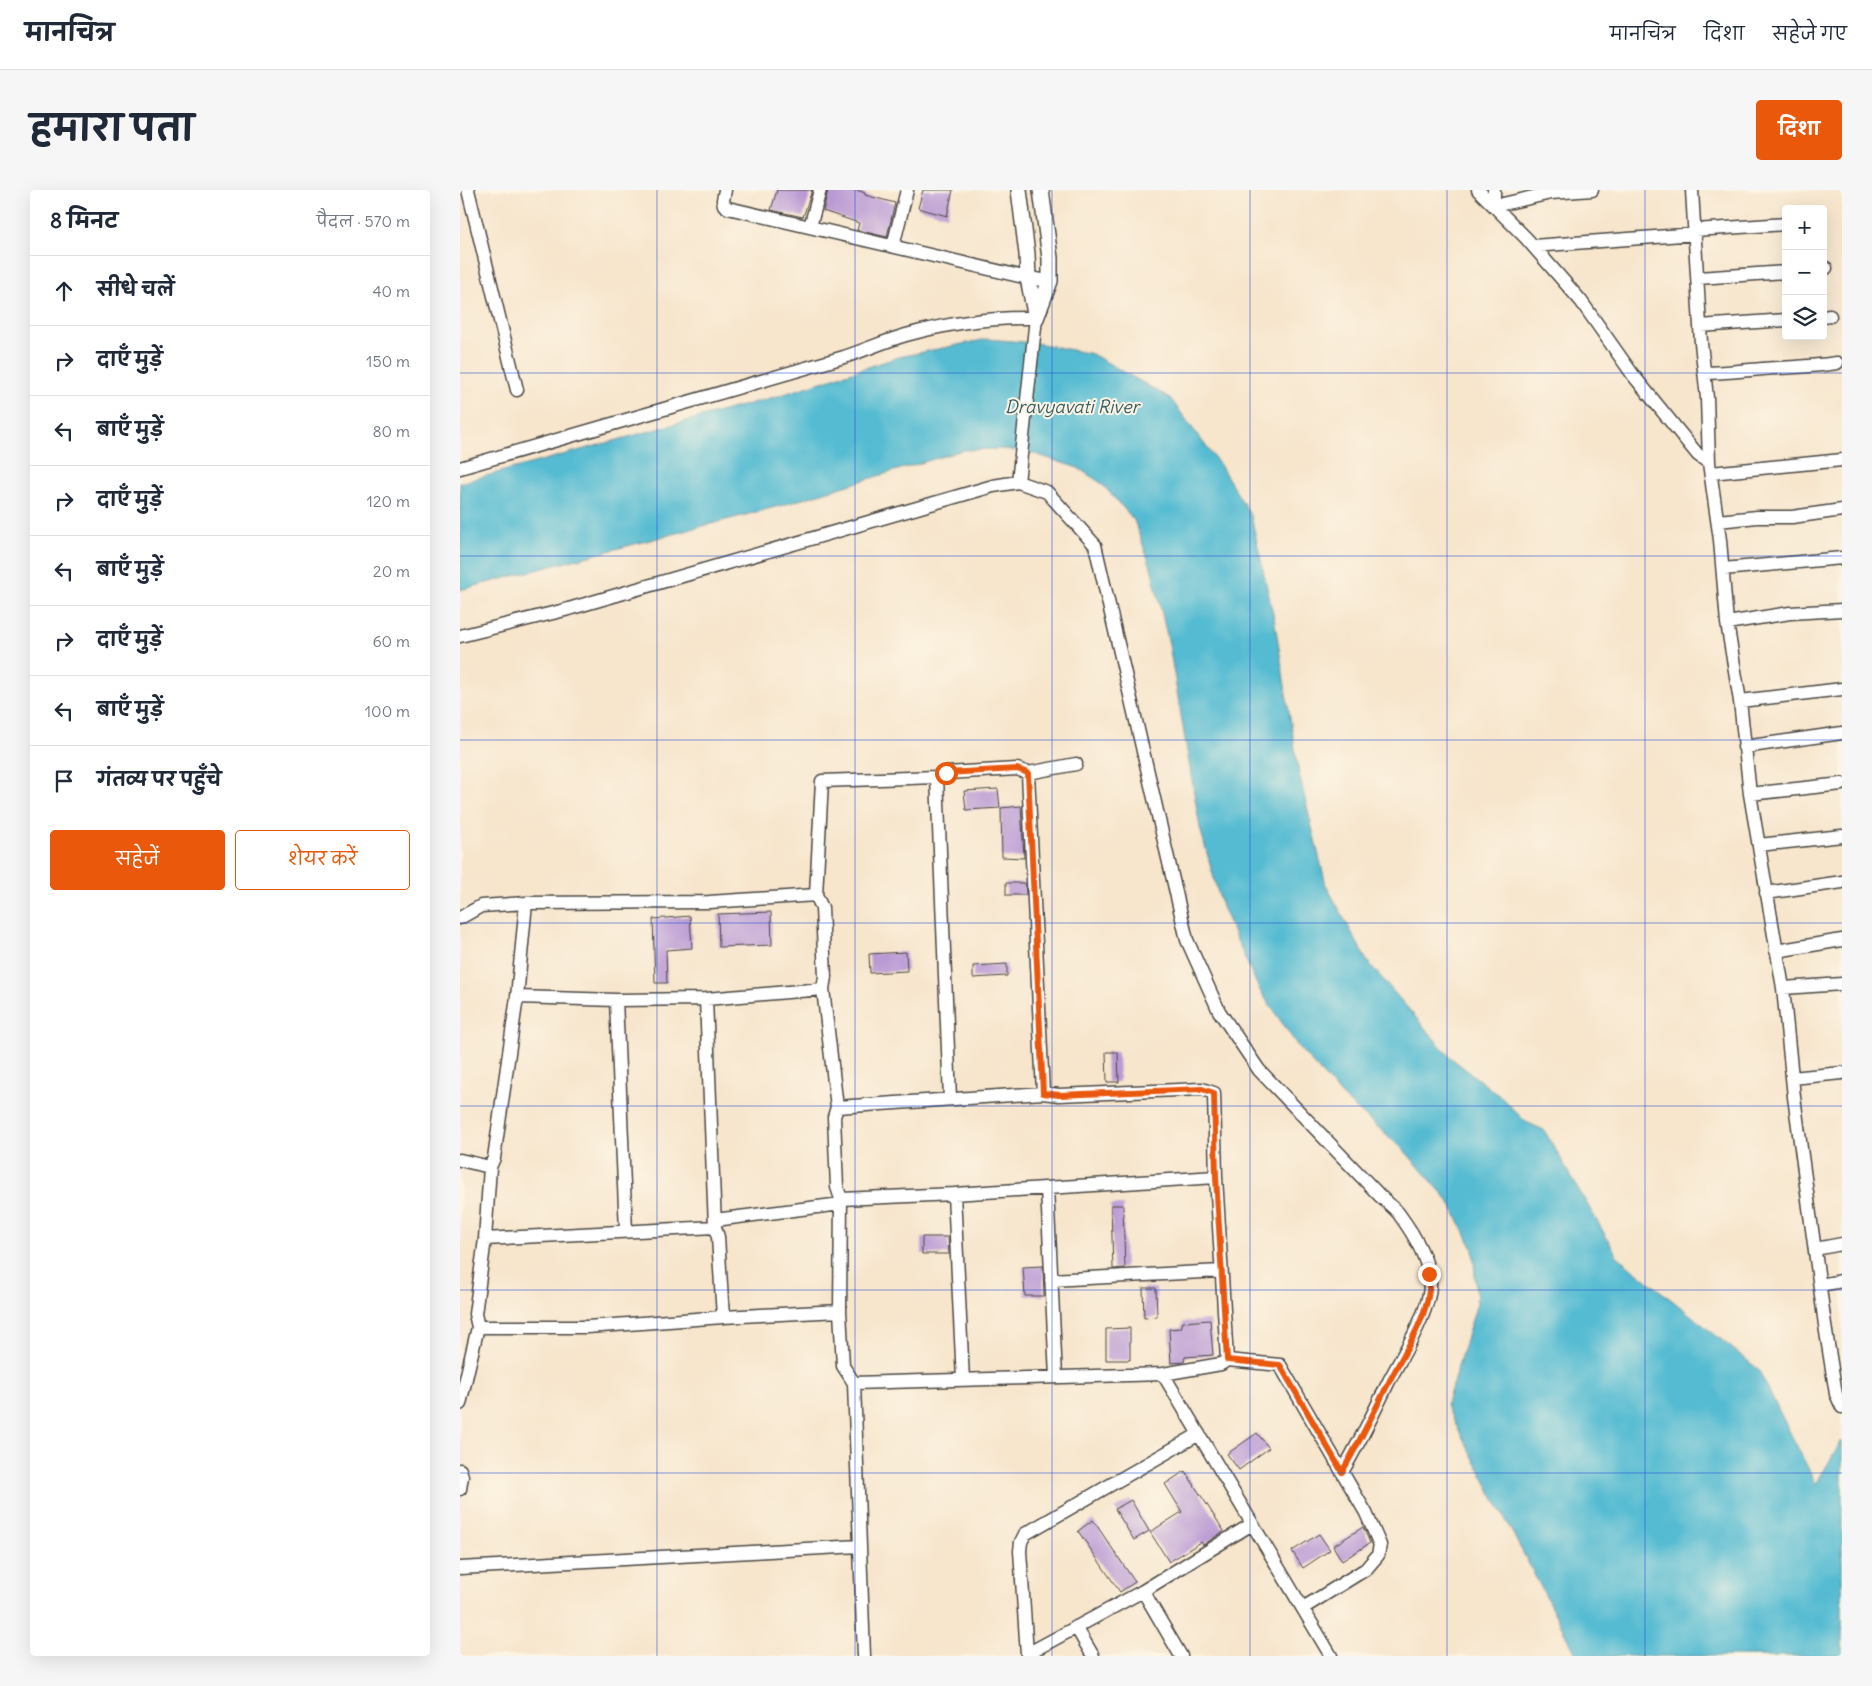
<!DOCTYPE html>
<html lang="hi">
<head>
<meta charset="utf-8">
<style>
  :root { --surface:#fff; --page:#f6f6f7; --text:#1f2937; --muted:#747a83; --line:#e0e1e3; --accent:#ea580c }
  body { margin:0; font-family:Delius,"Playpen Sans Deva",sans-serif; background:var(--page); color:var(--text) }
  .controls { position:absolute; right:15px; top:15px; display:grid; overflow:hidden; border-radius:5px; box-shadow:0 5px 20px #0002 }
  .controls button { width:45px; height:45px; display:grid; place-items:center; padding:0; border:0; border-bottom:1px solid var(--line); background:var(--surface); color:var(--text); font:25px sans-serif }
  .stop { position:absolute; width:15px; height:15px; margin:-11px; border:4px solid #ea580c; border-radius:50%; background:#fff }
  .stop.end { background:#ea580c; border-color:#fff; box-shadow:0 1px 5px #0008 }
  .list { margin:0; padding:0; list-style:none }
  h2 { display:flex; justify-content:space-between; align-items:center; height:65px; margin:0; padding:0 20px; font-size:21px }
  h2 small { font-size:16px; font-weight:400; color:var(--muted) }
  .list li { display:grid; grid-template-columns:32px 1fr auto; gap:15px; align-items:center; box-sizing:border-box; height:70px; padding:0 20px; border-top:1px solid var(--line) }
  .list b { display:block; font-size:19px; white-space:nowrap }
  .list em { font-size:16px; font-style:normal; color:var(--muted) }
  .actions { display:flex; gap:10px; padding:15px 20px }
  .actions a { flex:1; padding:11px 0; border:1px solid var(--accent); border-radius:5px; text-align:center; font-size:18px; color:var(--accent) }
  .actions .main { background:var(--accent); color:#fff }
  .icon { flex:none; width:28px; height:28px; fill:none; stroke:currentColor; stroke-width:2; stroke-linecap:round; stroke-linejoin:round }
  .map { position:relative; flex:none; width:1382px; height:1466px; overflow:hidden; border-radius:5px }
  header { display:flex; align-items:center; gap:30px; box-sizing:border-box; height:70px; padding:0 25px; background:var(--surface); border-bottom:1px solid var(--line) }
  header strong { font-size:24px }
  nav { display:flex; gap:28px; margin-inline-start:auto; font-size:18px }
  .intro { display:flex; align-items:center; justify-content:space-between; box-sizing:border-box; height:120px; padding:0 30px }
  h1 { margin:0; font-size:35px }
  .button { padding:12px 22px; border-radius:5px; background:var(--accent); color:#fff; font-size:18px; font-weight:700 }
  main { display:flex; gap:30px; padding:0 30px }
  aside { flex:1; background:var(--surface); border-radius:5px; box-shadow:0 5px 20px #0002 }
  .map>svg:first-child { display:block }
  .water { fill:#54bbd2; stroke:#40737e }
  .building { fill:#ba9ad4 }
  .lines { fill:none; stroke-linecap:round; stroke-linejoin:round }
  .minor-casing { stroke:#4a4743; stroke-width:15 }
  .tertiary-casing { stroke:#4a4743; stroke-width:18 }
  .minor { stroke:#fff; stroke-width:12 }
  .tertiary { stroke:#fff; stroke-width:15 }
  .route { stroke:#ea580c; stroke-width:6 }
  .grid { fill:none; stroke:#1d4ed8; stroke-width:1; stroke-opacity:0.55 }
  .labels { text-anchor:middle; stroke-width:4; stroke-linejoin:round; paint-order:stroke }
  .water-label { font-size:18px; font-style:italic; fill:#395d65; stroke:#fcf5e5 }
</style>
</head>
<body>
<header>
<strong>मानचित्र</strong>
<nav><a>मानचित्र</a><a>दिशा</a><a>सहेजे गए</a></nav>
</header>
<div class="intro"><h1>हमारा पता</h1><a class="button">दिशा</a></div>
<main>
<aside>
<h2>8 मिनट<small>पैदल · 570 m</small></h2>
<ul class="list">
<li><svg class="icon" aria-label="ahead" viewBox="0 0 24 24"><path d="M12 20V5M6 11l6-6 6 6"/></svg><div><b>सीधे चलें</b></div><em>40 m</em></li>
<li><svg class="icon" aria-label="right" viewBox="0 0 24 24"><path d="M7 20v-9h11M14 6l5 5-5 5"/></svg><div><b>दाएँ मुड़ें</b></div><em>150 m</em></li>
<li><svg class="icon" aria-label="left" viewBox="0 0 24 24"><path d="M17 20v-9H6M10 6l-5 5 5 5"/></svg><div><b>बाएँ मुड़ें</b></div><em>80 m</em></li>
<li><svg class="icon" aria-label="right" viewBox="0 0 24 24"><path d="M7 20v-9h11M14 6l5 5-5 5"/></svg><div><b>दाएँ मुड़ें</b></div><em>120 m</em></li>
<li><svg class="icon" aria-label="left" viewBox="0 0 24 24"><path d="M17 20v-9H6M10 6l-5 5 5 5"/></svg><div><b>बाएँ मुड़ें</b></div><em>20 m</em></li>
<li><svg class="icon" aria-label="right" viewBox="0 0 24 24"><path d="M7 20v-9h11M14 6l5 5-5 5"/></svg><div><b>दाएँ मुड़ें</b></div><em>60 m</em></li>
<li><svg class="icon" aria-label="left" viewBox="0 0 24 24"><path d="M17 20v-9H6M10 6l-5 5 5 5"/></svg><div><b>बाएँ मुड़ें</b></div><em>100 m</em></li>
<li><svg class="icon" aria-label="arrive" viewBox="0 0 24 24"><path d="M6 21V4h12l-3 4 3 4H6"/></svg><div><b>गंतव्य पर पहुँचे</b></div></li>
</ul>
<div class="actions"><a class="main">सहेजें</a><a>शेयर करें</a></div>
</aside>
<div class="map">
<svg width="1382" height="1466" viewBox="0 0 1382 1466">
  <rect width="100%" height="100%" fill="#fcf5e5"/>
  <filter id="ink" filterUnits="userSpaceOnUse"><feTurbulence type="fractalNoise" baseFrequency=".02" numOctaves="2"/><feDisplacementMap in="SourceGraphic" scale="10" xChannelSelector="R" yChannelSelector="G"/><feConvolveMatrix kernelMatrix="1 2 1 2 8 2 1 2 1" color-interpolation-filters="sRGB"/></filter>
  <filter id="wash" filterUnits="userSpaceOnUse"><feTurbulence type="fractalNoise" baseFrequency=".0096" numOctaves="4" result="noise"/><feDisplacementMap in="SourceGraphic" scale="20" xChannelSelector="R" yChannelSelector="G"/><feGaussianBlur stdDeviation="1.12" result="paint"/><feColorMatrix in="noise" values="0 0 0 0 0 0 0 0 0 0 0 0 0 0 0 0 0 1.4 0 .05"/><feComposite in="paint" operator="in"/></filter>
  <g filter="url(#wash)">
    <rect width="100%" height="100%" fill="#f7e5cc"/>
    <!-- water -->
    <path class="water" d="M 527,149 L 576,153 L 632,164 L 710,208 L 760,275 L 791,326 L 815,433 L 839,584 L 866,695 L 907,771 L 990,867 L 1042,908 L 1066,932 L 1084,940 L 1158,1067 L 1298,1179 L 1356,1294 L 1382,1250 L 1382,1466 L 1117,1466 L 986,1216 L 1017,1113 L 1013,1059 L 989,1011 L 942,958 L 884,908 L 839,858 L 799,799 L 762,717 L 740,638 L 709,454 L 691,377 L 674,330 L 641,293 L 618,278 L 569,262 L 542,259 L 503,260 L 323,315 L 0,400 L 0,293 L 318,206 L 439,167 Z"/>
    <g id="blocks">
      <!-- building -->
      <path class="building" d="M 317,0 L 352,0 L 343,27 L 311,20 Z
        M 368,0 L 397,0 L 405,3 L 405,5 L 435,13 L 427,47 L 397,40 L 399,33 L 363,21 Z
        M 463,0 L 493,0 L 487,26 L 458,18 Z
        M 538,599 L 540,618 L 506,620 L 504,601 Z
        M 561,616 L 564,668 L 542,667 L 541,618 Z
        M 546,693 L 565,693 L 566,705 L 546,705 Z
        M 311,722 L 312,755 L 259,757 L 258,724 Z
        M 230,726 L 232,758 L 206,760 L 207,793 L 195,793 L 193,729 Z
        M 446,762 L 447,781 L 410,783 L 409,764 Z
        M 547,774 L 547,786 L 513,788 L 513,776 Z
        M 646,862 L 658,862 L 659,892 L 647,892 Z
        M 651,1015 L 663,1015 L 665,1078 L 653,1079 Z
        M 462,1047 L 488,1047 L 489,1064 L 462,1064 Z
        M 583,1076 L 584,1106 L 565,1106 L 563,1077 Z
        M 683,1098 L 696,1098 L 697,1127 L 684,1128 Z
        M 750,1130 L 753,1165 L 725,1167 L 724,1172 L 711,1173 L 709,1139 L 721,1138 L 723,1132 Z
        M 670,1138 L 670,1170 L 646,1170 L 646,1139 Z
        M 797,1243 L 809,1258 L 779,1280 L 767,1264 Z
        M 725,1281 L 764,1341 L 743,1355 L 741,1352 L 709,1372 L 690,1342 L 722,1322 L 705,1294 Z
        M 671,1310 L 689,1341 L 674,1350 L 655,1319 Z
        M 633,1330 L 675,1392 L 660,1402 L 618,1341 Z
        M 903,1337 L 910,1353 L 882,1371 L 873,1356 Z
        M 859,1344 L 870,1360 L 843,1378 L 832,1361 Z"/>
    </g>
  </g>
  <g filter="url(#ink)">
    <use href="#blocks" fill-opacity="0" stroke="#4a4743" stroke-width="1"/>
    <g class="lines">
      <defs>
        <path id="minor" d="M 8,0 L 57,200
          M 265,0 L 263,10 L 264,15 L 268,18 L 568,88 L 590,91
          M 1018,0 L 1066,48 L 1121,111 L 1173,185 L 1238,265 L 1249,273
          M 1034,0 L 1034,16 L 1091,3 L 1132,0
          M 1232,0 L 1241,153 L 1247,208 L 1249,273 L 1260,350 L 1267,433 L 1280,511 L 1290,604 L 1323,798 L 1334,907 L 1366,1142 L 1376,1204 L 1382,1217
          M 350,37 L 360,0
          M 1235,40 L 1326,34
          M 433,56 L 447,0
          M 1073,56 L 1236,44
          M 1363,79 L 1366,78
          M 1238,88 L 1326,82
          M 1363,127 L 1370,126
          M 1240,136 L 1326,130
          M 1244,183 C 1269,183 1294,179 1318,178 C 1338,177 1357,176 1377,173
          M 0,278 L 384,167 C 405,160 425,151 446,145 C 488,133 533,127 576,128 L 558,292
          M 1251,283 L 1382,270
          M 1258,331 L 1297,327 L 1332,327 L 1382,320
          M 1263,379 L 1382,368
          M 1267,433 L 1330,423 L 1382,420
          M 0,446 L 105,420 L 533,296 L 558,292 L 587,302 L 635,355 L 727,750 L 759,821 L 799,880 L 920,1006 C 926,1012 934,1017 939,1024 C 953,1043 969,1069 970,1093 C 971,1120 942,1166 929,1191 C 914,1222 900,1252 882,1282
          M 1280,511 L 1382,499
          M 1284,557 L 1382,543
          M 568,583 L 583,903
          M 477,587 L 490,909
          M 1290,604 L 1382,594
          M 1299,655 L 1382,646
          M 1306,703 L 1382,692
          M 0,728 L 21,716 L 66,713 L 249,712 L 356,705
          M 1316,761 L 1382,750
          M 1323,798 L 1382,794
          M 57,807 L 156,810 L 246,809 L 363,799
          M 246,809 L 255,1037 L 258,1047 L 263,1127
          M 156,810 L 166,1041
          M 1332,888 L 1382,883
          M 377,917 L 583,903 L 599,905 L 742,899 L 754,903 L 756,987 L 767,1170
          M 0,970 L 30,977
          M 587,998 L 596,1187
          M 494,1004 L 503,1190
          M 381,1009 L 377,997 L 374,927 L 377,917 L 363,799 L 365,787 L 362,718 L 356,705 L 362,591 L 477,587 L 486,583 L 557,579 L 568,583 L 616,574
          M 255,1030 L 381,1014
          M 25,1049 L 255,1037
          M 1355,1059 L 1382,1054
          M 591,1090 L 761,1081
          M 1360,1095 L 1382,1091
          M 18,1137 L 127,1137 L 263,1127 L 380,1121
          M 703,1184 L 761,1174 L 767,1170 L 820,1175 L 906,1323 L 920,1355 L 918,1365 L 906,1379 L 843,1418
          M 394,1193 L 703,1184 L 871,1466
          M 0,1214 L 18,1137 L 15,1124 L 25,1049 L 30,977 L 34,968 L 57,807 L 66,713
          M 0,1280 L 2,1286 L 0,1299
          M 0,1378 L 399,1356
          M 616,1437 L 633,1466
          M 567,1464 L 560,1361 L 561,1352 L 565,1344 L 739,1244
          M 404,1466 L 394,1193 L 383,1176 L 380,1121 L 381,1009 L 494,1004 L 756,987
          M 567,1466 L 567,1464 L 683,1401
          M 721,1466 L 683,1401 L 792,1334"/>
        <path id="tertiary" d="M 559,0 L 567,64 L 568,88 L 576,128
          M 576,128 L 590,91 L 590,68 L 581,0"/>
      </defs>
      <!-- minor casing -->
      <use href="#minor" class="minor-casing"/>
      <!-- tertiary casing -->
      <use href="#tertiary" class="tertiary-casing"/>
      <!-- minor -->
      <use href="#minor" class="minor"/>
      <!-- tertiary -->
      <use href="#tertiary" class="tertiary"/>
    </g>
  </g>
  <g class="lines" filter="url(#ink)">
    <!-- route -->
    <path class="route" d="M 486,583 L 557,579 L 568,583 L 583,903 L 599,905 L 742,899 L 754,903 L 756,987 L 767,1170 L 820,1175 L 882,1282 C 899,1253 913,1224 928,1194 C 944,1162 974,1120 969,1084"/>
  </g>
  <!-- grid -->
  <path class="grid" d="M 197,0 L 197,1466M 395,0 L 395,1466M 592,0 L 592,1466M 790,0 L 790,1466M 987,0 L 987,1466M 1185,0 L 1185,1466M 0,183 L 1382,183M 0,366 L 1382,366M 0,550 L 1382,550M 0,733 L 1382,733M 0,916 L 1382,916M 0,1100 L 1382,1100M 0,1283 L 1382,1283"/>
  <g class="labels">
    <!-- water labels -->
    <g class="water-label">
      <text x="612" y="223">Dravyavati River</text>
    </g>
  </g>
</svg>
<div class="controls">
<button>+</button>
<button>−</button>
<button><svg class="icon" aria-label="layers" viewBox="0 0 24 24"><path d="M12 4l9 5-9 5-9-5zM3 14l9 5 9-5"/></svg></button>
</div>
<div class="stop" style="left:486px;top:583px"></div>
<div class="stop end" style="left:969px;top:1084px"></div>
</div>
</main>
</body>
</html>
